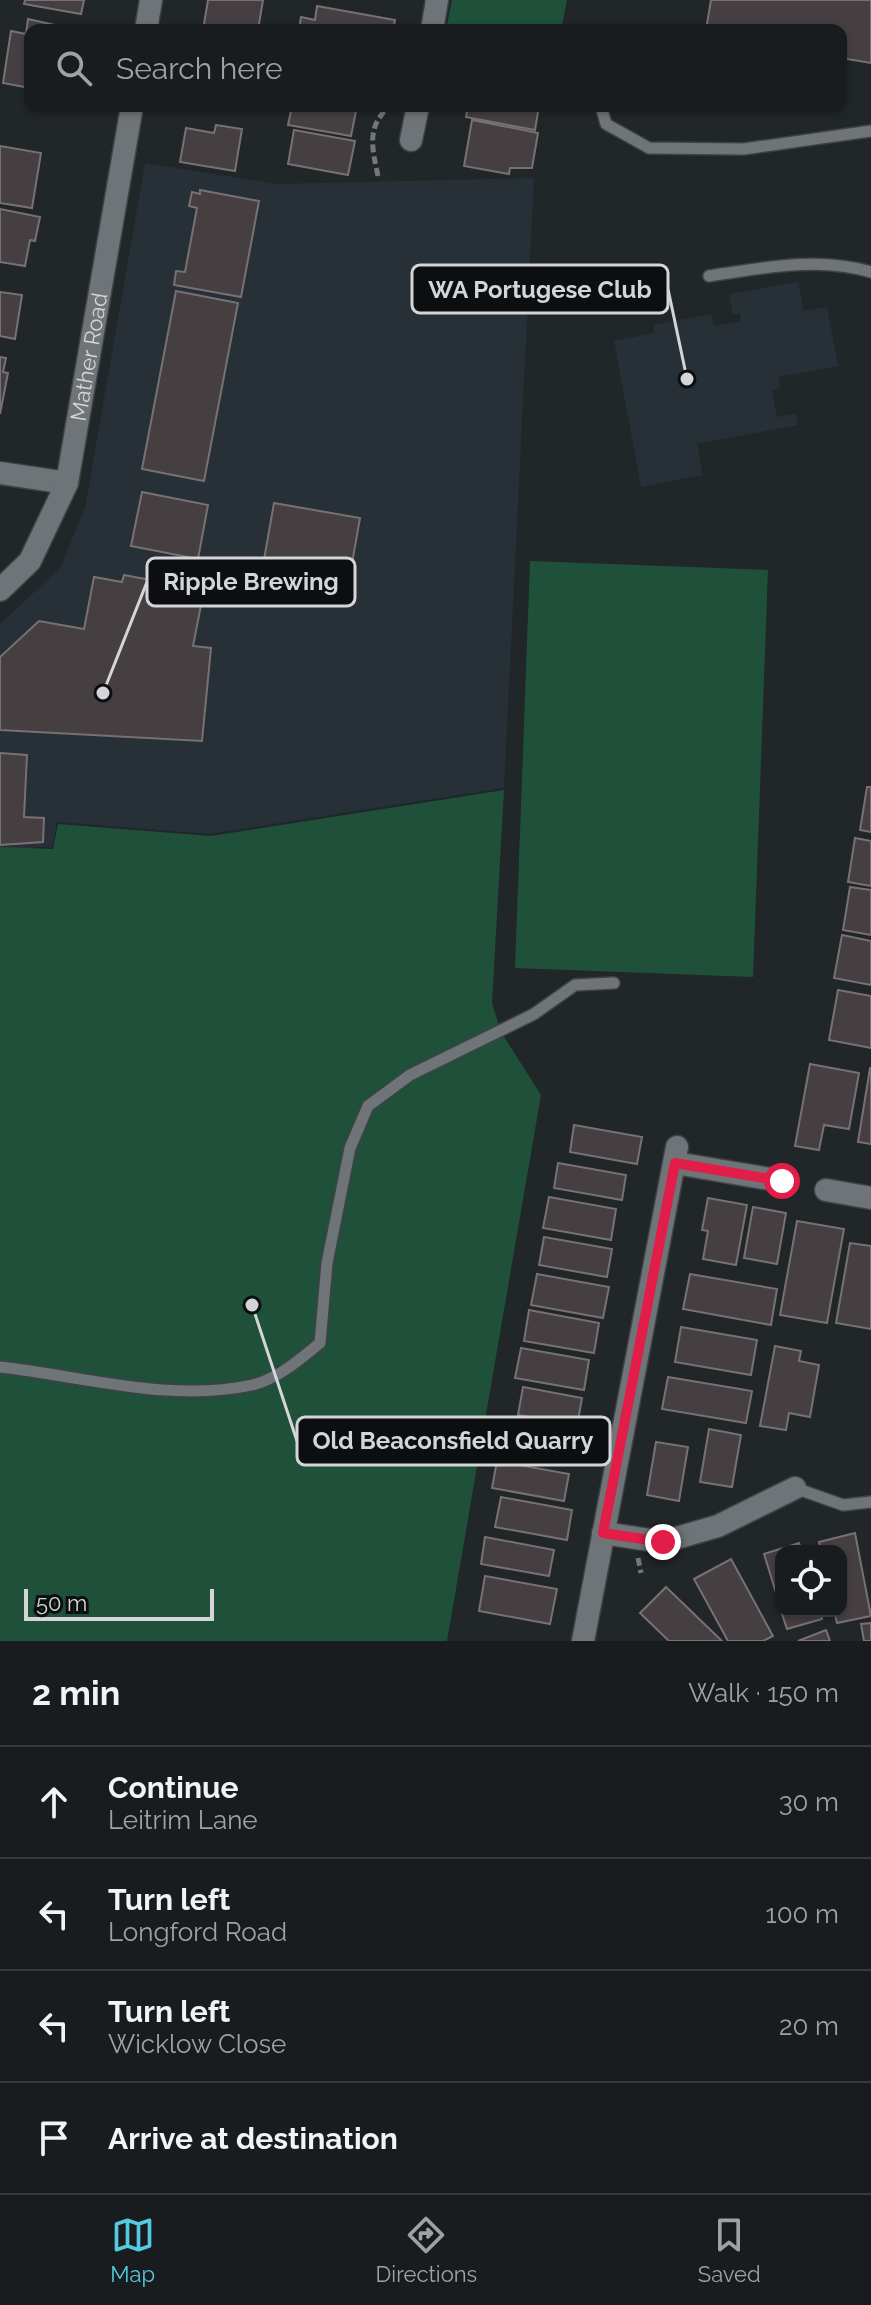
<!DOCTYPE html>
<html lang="en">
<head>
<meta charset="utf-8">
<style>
  :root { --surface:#191c1f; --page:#222528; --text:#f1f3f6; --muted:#9fa1a4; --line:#373a3d; --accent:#55cadf }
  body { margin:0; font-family:Raleway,sans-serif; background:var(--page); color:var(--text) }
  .controls { position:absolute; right:24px; bottom:24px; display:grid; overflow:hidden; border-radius:16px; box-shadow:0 2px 6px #0004 }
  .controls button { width:72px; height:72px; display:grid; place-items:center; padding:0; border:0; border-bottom:2px solid var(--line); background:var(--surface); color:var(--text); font:40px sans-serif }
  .scale { position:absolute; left:24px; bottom:20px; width:190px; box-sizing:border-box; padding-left:8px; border:4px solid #d3d5d8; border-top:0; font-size:22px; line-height:28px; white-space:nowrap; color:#d3d5d8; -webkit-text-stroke:6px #0c0e10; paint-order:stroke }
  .stop { position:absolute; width:24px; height:24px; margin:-18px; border:6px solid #e11d48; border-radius:50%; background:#fff }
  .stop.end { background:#e11d48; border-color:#fff; box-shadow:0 2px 8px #0008 }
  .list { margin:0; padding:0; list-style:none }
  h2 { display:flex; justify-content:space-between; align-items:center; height:104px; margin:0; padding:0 32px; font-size:34px }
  h2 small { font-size:26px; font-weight:400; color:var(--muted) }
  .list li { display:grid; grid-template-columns:52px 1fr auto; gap:24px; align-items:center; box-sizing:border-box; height:112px; padding:0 32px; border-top:2px solid var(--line) }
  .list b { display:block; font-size:30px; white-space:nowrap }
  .list p { margin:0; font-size:26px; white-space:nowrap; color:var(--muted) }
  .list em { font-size:26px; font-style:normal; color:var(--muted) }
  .icon { flex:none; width:44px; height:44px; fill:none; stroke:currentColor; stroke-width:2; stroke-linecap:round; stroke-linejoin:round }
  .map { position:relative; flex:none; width:871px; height:1641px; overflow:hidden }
  .search { position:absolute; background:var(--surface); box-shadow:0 2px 6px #0004; left:24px; right:24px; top:24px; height:88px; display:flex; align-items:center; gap:20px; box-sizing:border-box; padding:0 28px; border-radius:16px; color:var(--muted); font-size:30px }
  .sheet { height:552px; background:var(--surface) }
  nav { display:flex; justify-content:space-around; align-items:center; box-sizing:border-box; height:112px; border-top:2px solid var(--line); background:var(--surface); font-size:22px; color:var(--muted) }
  nav a { display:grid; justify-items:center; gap:4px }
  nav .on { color:var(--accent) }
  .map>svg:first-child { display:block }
  .built { fill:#273037 }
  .green { fill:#1f513a }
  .building { fill:#453f42; stroke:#777173; stroke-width:2 }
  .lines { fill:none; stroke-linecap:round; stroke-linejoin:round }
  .service-casing { stroke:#3f4245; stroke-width:14 }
  .minor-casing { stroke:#3f4245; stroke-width:25 }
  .path { stroke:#73777a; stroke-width:5; stroke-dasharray:8 4; stroke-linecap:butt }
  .service { stroke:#6f7478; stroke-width:11 }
  .minor { stroke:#6f7478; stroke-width:22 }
  .route { stroke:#e11d48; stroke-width:10 }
  .labels { text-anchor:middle; stroke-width:7; stroke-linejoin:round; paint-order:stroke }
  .street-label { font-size:22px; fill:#d3d5d8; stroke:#0c0e10 }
  .leader { fill:none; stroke:#d3d5d8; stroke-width:3 }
  .callout-dot { fill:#d3d5d8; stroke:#0c0e10; stroke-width:3 }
  .callout { fill:#0c0e10; stroke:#d3d5d8; stroke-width:3 }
  .callout-label { font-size:24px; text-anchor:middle; font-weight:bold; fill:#d3d5d8 }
</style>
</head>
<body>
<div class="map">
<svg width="871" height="1641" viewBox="0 0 871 1641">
  <rect width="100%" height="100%" fill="#212629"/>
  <!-- built -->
  <path class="built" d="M 145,163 L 277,184 L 534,178 L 504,788 L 210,834 L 57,822 L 52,847 L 33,847 L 24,910 L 0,910 L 0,624 L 60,568 L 85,508 Z
    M 798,282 L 804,311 L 827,307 L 838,366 L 778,377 L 780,388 L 772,390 L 777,417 L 796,414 L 798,425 L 697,444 L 703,475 L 641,487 L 614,341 L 654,333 L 654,325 L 711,314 L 714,326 L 741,321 L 740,313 L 733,314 L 729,294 Z"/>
  <!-- green -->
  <path class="green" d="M 452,0 L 567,0 L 561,30 L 446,30 Z
    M 530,561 L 768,570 L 753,977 L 515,968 Z
    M 504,790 L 492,1003 L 501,1032 L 541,1095 L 447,1641 L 0,1641 L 0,847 L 53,849 L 58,824 L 211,836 Z"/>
  <!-- building -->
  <path class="building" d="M 25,0 L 84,0 L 81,14 L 24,4 Z
    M 208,0 L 263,0 L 258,30 L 203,30 Z
    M 711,0 L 871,0 L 871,63 L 841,58 L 841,30 L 706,30 Z
    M 317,6 L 395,20 L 393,30 L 299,30 L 301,17 L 315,20 Z
    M 28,19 L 77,30 L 30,30 L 30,88 L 3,83 L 11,31 L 26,34 Z
    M 292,106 L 357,106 L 351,136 L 288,125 Z
    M 468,106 L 539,106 L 535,130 L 466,117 Z
    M 472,120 L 538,133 L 532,168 L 510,168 L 509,174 L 464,166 Z
    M 216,125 L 242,129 L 235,171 L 180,162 L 186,128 L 214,133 Z
    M 294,130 L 355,141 L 348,175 L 288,164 Z
    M 0,146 L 41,153 L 32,208 L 0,203 Z
    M 200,190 L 259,201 L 241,297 L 174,285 L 176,271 L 185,272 L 197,208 L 189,206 L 192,192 L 200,194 Z
    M 0,209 L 40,217 L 35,241 L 30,240 L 25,266 L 0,262 Z
    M 176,291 L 238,303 L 204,481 L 142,469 Z
    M 0,292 L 22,295 L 15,339 L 0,336 Z
    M 0,357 L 6,358 L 3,372 L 8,373 L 0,414 Z
    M 142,492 L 208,505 L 198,559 L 131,546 Z
    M 274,503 L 360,518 L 348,586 L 262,571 Z
    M 124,575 L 204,590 L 193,646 L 211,648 L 202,741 L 0,730 L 0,657 L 39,621 L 84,629 L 94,577 L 122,582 Z
    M 0,753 L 27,755 L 24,817 L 44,818 L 43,842 L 0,845 Z
    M 867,787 L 871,787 L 871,832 L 860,830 Z
    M 855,838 L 871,841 L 871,886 L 848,882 Z
    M 850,887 L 871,890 L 871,935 L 843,930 Z
    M 842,935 L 871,941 L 871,985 L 834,978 Z
    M 838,990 L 871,996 L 871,1048 L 829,1040 Z
    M 810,1064 L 859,1073 L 849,1129 L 824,1125 L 819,1150 L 795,1146 Z
    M 870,1068 L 871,1068 L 871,1144 L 858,1142 Z
    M 574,1125 L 642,1137 L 637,1164 L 570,1152 Z
    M 558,1163 L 626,1175 L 622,1200 L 554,1188 Z
    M 549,1197 L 616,1209 L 611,1240 L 543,1228 Z
    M 708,1198 L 747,1205 L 736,1265 L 703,1259 L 708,1231 L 702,1230 Z
    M 753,1207 L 786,1213 L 777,1264 L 744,1258 Z
    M 797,1221 L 844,1229 L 827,1323 L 780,1315 Z
    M 544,1237 L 612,1249 L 607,1277 L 539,1265 Z
    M 850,1243 L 871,1246 L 871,1329 L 836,1323 Z
    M 537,1274 L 609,1287 L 603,1318 L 531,1305 Z
    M 690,1274 L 777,1289 L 771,1325 L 683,1309 Z
    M 529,1310 L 599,1323 L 594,1353 L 524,1341 Z
    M 681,1327 L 757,1340 L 751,1375 L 675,1362 Z
    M 775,1346 L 801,1351 L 799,1361 L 819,1365 L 810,1417 L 789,1413 L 786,1430 L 760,1426 Z
    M 521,1348 L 589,1360 L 584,1390 L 515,1378 Z
    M 668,1377 L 752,1391 L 746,1423 L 662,1409 Z
    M 523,1387 L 582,1398 L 577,1426 L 518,1415 Z
    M 709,1429 L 741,1435 L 732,1487 L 700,1482 Z
    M 656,1442 L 688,1447 L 679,1501 L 647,1495 Z
    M 497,1461 L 569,1474 L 564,1501 L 492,1488 Z
    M 501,1497 L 572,1510 L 567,1540 L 495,1527 Z
    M 855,1533 L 871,1616 L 837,1623 L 834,1611 L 841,1611 L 841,1551 L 821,1551 L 819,1542 Z
    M 485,1537 L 554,1550 L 549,1576 L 481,1564 Z
    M 799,1543 L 802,1551 L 781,1551 L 781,1609 L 764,1554 Z
    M 731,1559 L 773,1636 L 763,1641 L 728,1641 L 694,1579 Z
    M 485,1576 L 557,1589 L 550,1624 L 479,1611 Z
    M 666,1587 L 722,1641 L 669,1641 L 640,1613 Z
    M 781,1611 L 820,1611 L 822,1619 L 787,1629 Z
    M 871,1623 L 871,1641 L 864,1641 L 861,1624 Z
    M 826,1630 L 830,1641 L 798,1641 Z"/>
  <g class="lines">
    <defs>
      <path id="service" d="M 601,106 L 606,124 L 649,148 L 744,149 L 871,131
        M 709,276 C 762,268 819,256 871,272
        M 0,1367 C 82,1376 170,1403 252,1385 C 278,1379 300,1359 320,1343 L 327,1263 L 350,1148 L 368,1106 L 410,1075 L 534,1014 L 575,985 L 614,983
        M 795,1488 L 843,1505 L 871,1502"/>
      <g id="minor">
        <path d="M 146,30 L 151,0"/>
        <path d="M 432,30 L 437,0"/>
        <path d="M 411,140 L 418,106"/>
        <path d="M 0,473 L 67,483"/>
        <path id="s1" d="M 0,590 L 30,561 L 67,483 L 132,106"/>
        <path d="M 675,1163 L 782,1181"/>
        <path d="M 826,1190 L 871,1198"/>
        <path d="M 603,1533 L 663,1542 L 718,1526 L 795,1488"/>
        <path d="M 583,1641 L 677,1147"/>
      </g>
    </defs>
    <!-- service casing -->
    <use href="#service" class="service-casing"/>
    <!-- minor casing -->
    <use href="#minor" class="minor-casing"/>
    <!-- path -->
    <path class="path" d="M 378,176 C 372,148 366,126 390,106
      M 638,1558 L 641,1573"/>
    <!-- service -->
    <use href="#service" class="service"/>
    <!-- minor -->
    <use href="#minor" class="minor"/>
  </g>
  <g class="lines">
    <!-- route -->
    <path class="route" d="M 663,1542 L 603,1533 L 675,1163 L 782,1181"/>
  </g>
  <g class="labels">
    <!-- street labels -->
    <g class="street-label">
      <text dy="8" stroke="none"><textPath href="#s1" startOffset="256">Mather Road</textPath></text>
    </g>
  </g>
  <!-- callouts -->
  <path class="leader" d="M687 379L668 289M103 693L147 582M252 1305L297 1441"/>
  <g class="callout-dot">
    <circle cx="687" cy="379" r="8"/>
    <circle cx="103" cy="693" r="8"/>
    <circle cx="252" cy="1305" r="8"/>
  </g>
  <g class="callout">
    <rect x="412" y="265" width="256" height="48" rx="8"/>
    <rect x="147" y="558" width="208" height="48" rx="8"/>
    <rect x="297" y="1417" width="313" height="48" rx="8"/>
  </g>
  <g class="callout-label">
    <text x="540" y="298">WA Portugese Club</text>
    <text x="251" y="590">Ripple Brewing</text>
    <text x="453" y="1449">Old Beaconsfield Quarry</text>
  </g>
</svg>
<div class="controls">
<button><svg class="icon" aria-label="locate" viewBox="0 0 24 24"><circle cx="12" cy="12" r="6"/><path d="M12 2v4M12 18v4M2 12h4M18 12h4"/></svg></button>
</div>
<div class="scale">50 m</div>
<div class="stop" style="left:782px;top:1181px"></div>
<div class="stop end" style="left:663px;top:1542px"></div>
<div class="search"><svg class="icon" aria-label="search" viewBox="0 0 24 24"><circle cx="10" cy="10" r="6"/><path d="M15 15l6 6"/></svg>Search here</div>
</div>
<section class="sheet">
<h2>2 min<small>Walk · 150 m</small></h2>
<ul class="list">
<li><svg class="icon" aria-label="ahead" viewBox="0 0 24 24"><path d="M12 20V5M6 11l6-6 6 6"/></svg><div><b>Continue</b><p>Leitrim Lane</p></div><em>30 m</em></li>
<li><svg class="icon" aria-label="left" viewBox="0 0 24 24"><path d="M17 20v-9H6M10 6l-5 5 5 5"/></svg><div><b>Turn left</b><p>Longford Road</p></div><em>100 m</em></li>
<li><svg class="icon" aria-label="left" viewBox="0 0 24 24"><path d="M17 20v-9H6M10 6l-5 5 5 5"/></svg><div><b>Turn left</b><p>Wicklow Close</p></div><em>20 m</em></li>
<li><svg class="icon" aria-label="arrive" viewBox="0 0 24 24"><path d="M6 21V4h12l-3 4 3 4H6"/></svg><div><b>Arrive at destination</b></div></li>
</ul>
</section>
<nav>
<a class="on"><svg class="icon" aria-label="map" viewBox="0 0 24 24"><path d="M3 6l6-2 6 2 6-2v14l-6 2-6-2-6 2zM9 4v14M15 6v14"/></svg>Map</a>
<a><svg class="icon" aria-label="directions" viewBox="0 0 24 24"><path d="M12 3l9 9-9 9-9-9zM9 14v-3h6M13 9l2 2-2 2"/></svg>Directions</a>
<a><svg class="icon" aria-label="saved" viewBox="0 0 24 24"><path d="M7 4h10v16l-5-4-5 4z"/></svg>Saved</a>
</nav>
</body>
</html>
